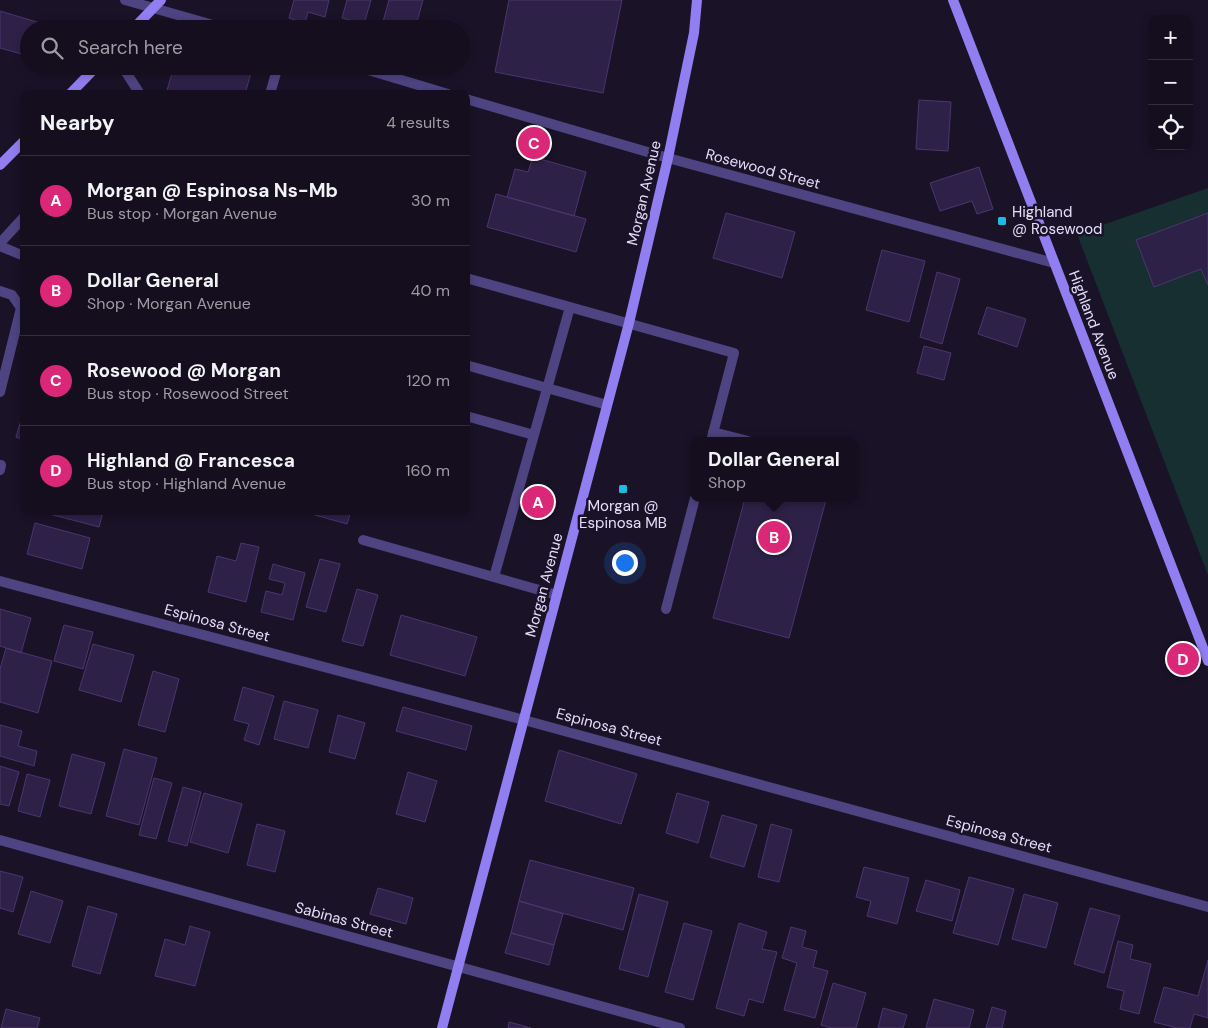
<!DOCTYPE html>
<html lang="en">
<head>
<meta charset="utf-8">
<style>
  :root { --surface:#140e1e; --page:#1d1727; --text:#f1f3f6; --muted:#9d9ca4; --line:#332e3c; --accent:#db2777 }
  body { margin:0; font-family:"DM Sans",sans-serif; background:var(--page); color:var(--text) }
  .controls { position:absolute; right:15px; top:15px; display:grid; overflow:hidden; border-radius:10px; box-shadow:0 2px 8px #0003 }
  .controls button { width:45px; height:45px; display:grid; place-items:center; padding:0; border:0; border-bottom:1px solid var(--line); background:var(--surface); color:var(--text); font:25px sans-serif }
  .you { position:absolute; left:624px; top:562px; width:18px; height:18px; margin:-12px; border:4px solid #fff; border-radius:50%; background:#1a73e8; box-shadow:0 0 0 8px #1a73e833 }
  .badge { display:grid; place-items:center; width:32px; height:32px; border-radius:50%; background:var(--accent); color:#fff; font-size:16px; font-weight:700 }
  .pin { position:absolute; translate:-50% -50%; border:2px solid #fff; box-shadow:0 1px 5px #0006 }
  .popup { position:absolute; left:690px; top:437px; width:168px; height:65px; box-sizing:border-box; display:grid; place-content:center; border-radius:10px; background:var(--surface); filter:drop-shadow(0 1px 4px #0005); font-size:16px; white-space:nowrap; color:var(--muted) }
  .popup b { font-size:19px; color:var(--text) }
  .popup::after { content:''; position:absolute; left:50%; top:100%; margin-left:-10px; border:10px solid transparent; border-top-color:var(--surface) }
  .list { margin:0; padding:0; list-style:none }
  h2 { display:flex; justify-content:space-between; align-items:center; height:65px; margin:0; padding:0 20px; font-size:21px }
  h2 small { font-size:16px; font-weight:400; color:var(--muted) }
  .list li { display:grid; grid-template-columns:32px 1fr auto; gap:15px; align-items:center; box-sizing:border-box; height:90px; padding:0 20px; border-top:1px solid var(--line) }
  .list b { display:block; font-size:19px; white-space:nowrap }
  .list p { margin:0; font-size:16px; white-space:nowrap; color:var(--muted) }
  .list em { font-size:16px; font-style:normal; color:var(--muted) }
  .icon { flex:none; width:28px; height:28px; fill:none; stroke:currentColor; stroke-width:2; stroke-linecap:round; stroke-linejoin:round }
  .map { position:relative; flex:none; width:1208px; height:1028px; overflow:hidden }
  .search { position:absolute; background:var(--surface); box-shadow:0 2px 8px #0003; left:20px; top:20px; width:450px; height:55px; display:flex; align-items:center; gap:12px; box-sizing:border-box; padding:0 18px; border-radius:28px; color:var(--muted); font-size:19px }
  .panel { position:absolute; background:var(--surface); box-shadow:0 2px 8px #0003; left:20px; top:90px; width:450px; height:425px; border-radius:10px }
  .map>svg:first-child { display:block }
  .green { fill:#172f31 }
  .building { fill:#2e2147; stroke:#493670 }
  .lines { fill:none; stroke-linecap:round; stroke-linejoin:round }
  .lane { stroke:#4e4482; stroke-width:10 }
  .street { stroke:#4e4482; stroke-width:10 }
  .secondary { stroke:#917ff1; stroke-width:10 }
  .poi-dot { fill:#1fb9e6; stroke:#1a1328; stroke-width:2 }
  .labels { text-anchor:middle; stroke-width:5; stroke-linejoin:round; paint-order:stroke }
  .street-label { font-size:15px; fill:#e5defb; stroke:#1a1328 }
  .poi-label { font-size:15px; fill:#e5defb; stroke:#1a1328; text-anchor:start }
</style>
</head>
<body>
<div class="map">
<svg width="1208" height="1028" viewBox="0 0 1208 1028">
  <rect width="100%" height="100%" fill="#1a1328"/>
  <!-- green -->
  <path class="green" d="M 1208,188 L 1208,575 L 1077,234 Z"/>
  <!-- building -->
  <path class="building" d="M 294,0 L 329,0 L 325,17 L 308,12 L 305,23 L 289,18 Z
    M 347,0 L 371,0 L 364,24 L 342,18 Z
    M 389,0 L 423,0 L 415,29 L 381,29 Z
    M 509,0 L 622,0 L 603,93 L 495,72 Z
    M 0,11 L 57,28 L 57,29 L 29,29 L 29,56 L 0,48 Z
    M 174,66 L 226,66 L 251,73 L 245,94 L 166,94 Z
    M 919,100 L 951,102 L 948,151 L 916,149 Z
    M 533,157 L 586,172 L 574,216 L 507,197 L 515,169 L 528,172 Z
    M 979,167 L 993,209 L 977,214 L 972,201 L 940,211 L 930,183 Z
    M 496,194 L 586,219 L 576,252 L 487,227 Z
    M 726,213 L 795,232 L 782,278 L 713,258 Z
    M 1208,213 L 1208,285 L 1201,269 L 1154,287 L 1136,240 Z
    M 882,250 L 925,261 L 909,322 L 866,310 Z
    M 937,272 L 960,279 L 942,344 L 920,337 Z
    M 987,307 L 1026,319 L 1017,347 L 978,334 Z
    M 924,346 L 951,353 L 944,380 L 917,373 Z
    M 24,410 L 24,440 L 16,437 Z
    M 745,498 L 826,500 L 789,638 L 713,618 Z
    M 38,511 L 102,511 L 103,512 L 99,527 Z
    M 301,511 L 351,511 L 347,524 Z
    M 35,523 L 90,538 L 82,569 L 27,554 Z
    M 241,543 L 259,547 L 246,602 L 208,592 L 217,556 L 236,561 Z
    M 320,559 L 340,564 L 326,612 L 306,607 Z
    M 273,564 L 305,573 L 293,620 L 261,612 L 266,591 L 282,595 L 285,583 L 269,579 Z
    M 357,589 L 378,595 L 363,646 L 342,641 Z
    M 0,609 L 31,618 L 21,653 L 0,646 Z
    M 401,615 L 477,637 L 465,676 L 390,655 Z
    M 64,625 L 93,632 L 83,669 L 54,661 Z
    M 93,644 L 134,655 L 121,702 L 79,690 Z
    M 6,648 L 52,661 L 38,713 L 0,702 L 0,669 Z
    M 153,671 L 179,679 L 165,732 L 138,725 Z
    M 243,687 L 274,696 L 259,745 L 244,740 L 249,724 L 234,720 Z
    M 284,701 L 318,710 L 308,748 L 274,739 Z
    M 403,707 L 472,726 L 466,750 L 396,731 Z
    M 338,715 L 365,723 L 355,759 L 329,752 Z
    M 0,725 L 22,731 L 18,746 L 37,751 L 34,766 L 0,756 Z
    M 124,749 L 157,758 L 139,825 L 106,816 Z
    M 559,750 L 637,774 L 621,824 L 545,801 Z
    M 72,754 L 105,763 L 91,814 L 59,806 Z
    M 0,766 L 19,772 L 9,806 L 0,804 Z
    M 408,772 L 437,781 L 425,822 L 396,814 Z
    M 27,774 L 50,780 L 40,817 L 18,811 Z
    M 154,778 L 172,783 L 156,839 L 139,835 Z
    M 183,787 L 201,792 L 187,846 L 168,841 Z
    M 204,793 L 242,804 L 228,853 L 190,842 Z
    M 677,793 L 709,802 L 698,843 L 666,833 Z
    M 722,815 L 757,825 L 744,867 L 710,857 Z
    M 257,824 L 285,831 L 275,872 L 247,865 Z
    M 771,824 L 792,830 L 779,882 L 758,877 Z
    M 530,860 L 634,888 L 623,930 L 519,901 Z
    M 864,867 L 909,878 L 897,924 L 867,916 L 871,901 L 856,897 Z
    M 0,871 L 23,877 L 13,912 L 0,908 Z
    M 969,877 L 1014,889 L 998,945 L 953,933 Z
    M 926,880 L 960,890 L 952,921 L 916,911 Z
    M 378,888 L 413,898 L 406,924 L 370,914 Z
    M 31,891 L 63,901 L 50,943 L 18,934 Z
    M 639,894 L 668,902 L 648,977 L 619,969 Z
    M 1024,894 L 1058,903 L 1046,948 L 1012,939 Z
    M 519,901 L 563,914 L 554,945 L 511,933 Z
    M 88,906 L 117,914 L 100,974 L 72,966 Z
    M 1090,908 L 1120,916 L 1104,973 L 1074,964 Z
    M 684,923 L 712,931 L 693,1000 L 665,992 Z
    M 739,923 L 767,932 L 762,949 L 777,952 L 763,1003 L 749,999 L 744,1016 L 716,1008 Z
    M 190,926 L 210,932 L 195,986 L 155,976 L 165,939 L 185,945 Z
    M 791,927 L 806,931 L 802,947 L 817,951 L 813,967 L 828,971 L 815,1018 L 784,1010 L 797,963 L 782,958 Z
    M 511,933 L 554,945 L 549,965 L 505,953 Z
    M 1118,941 L 1133,945 L 1130,959 L 1151,964 L 1139,1014 L 1120,1009 L 1124,991 L 1107,987 Z
    M 1208,960 L 1208,1018 L 1194,1014 L 1190,1028 L 1177,1028 L 1154,1022 L 1164,987 L 1198,996 Z
    M 833,983 L 866,993 L 856,1028 L 832,1028 L 821,1025 Z
    M 934,999 L 974,1010 L 969,1028 L 926,1028 Z
    M 992,1007 L 1006,1011 L 1002,1028 L 986,1028 Z
    M 883,1008 L 907,1015 L 903,1028 L 878,1028 Z
    M 6,1009 L 40,1018 L 37,1028 L 1,1028 Z
    M 509,1022 L 531,1028 L 508,1028 Z"/>
  <g class="lines">
    <!-- lane -->
    <path class="lane" d="M 122,66 L 140,94
      M 270,94 L 278,66
      M 0,243 L 24,217
      M 0,246 L 24,256
      M 466,278 L 734,353 L 711,441
      M 0,291 L 12,295 L 21,308 L 0,392
      M 466,365 L 607,405
      M 466,416 L 534,435
      M 713,432 L 748,441
      M 363,540 L 557,595
      M 494,577 L 570,307
      M 666,609 L 695,498"/>
    <!-- street -->
    <path class="street" d="M 125,0 L 227,29
      M 355,66 L 448,94
      M 466,99 L 668,158 L 1054,263
      M 0,470 L 1,465
      M 0,581 L 524,720 L 1208,907
      M 0,840 L 680,1028"/>
    <!-- secondary -->
    <path class="secondary" d="M 953,0 L 1208,661
      M 133,29 L 161,0
      M 70,94 L 97,66
      M 0,165 L 24,141
      M 442,1028 L 629,323 L 668,158 L 694,33 L 697,0"/>
  </g>
  <!-- markers -->
  <g class="poi-dot">
    <rect x="997" y="216" width="10" height="10" rx="2.5"/>
    <rect x="618" y="484" width="10" height="10" rx="2.5"/>
  </g>
  <g class="labels">
    <!-- street labels -->
    <g class="street-label">
      <text transform="translate(763 169) rotate(15)" y="5">Rosewood Street</text>
      <text transform="translate(644 193) rotate(-77)" y="5">Morgan Avenue</text>
      <text transform="translate(1094 325) rotate(69)" y="5">Highland Avenue</text>
      <text transform="translate(544 585) rotate(-75)" y="5">Morgan Avenue</text>
      <text transform="translate(217 623) rotate(15)" y="5">Espinosa Street</text>
      <text transform="translate(609 727) rotate(15)" y="5">Espinosa Street</text>
      <text transform="translate(999 834) rotate(15)" y="5">Espinosa Street</text>
      <text transform="translate(344 920) rotate(15)" y="5">Sabinas Street</text>
    </g>
    <!-- poi labels -->
    <g class="poi-label">
      <text x="1012" y="217">Highland<tspan x="1012" dy="17">@ Rosewood</tspan></text>
      <text x="623" y="511" text-anchor="middle">Morgan @<tspan x="623" dy="17">Espinosa MB</tspan></text>
    </g>
  </g>
</svg>
<div class="controls">
<button>+</button>
<button>−</button>
<button><svg class="icon" aria-label="locate" viewBox="0 0 24 24"><circle cx="12" cy="12" r="6"/><path d="M12 2v4M12 18v4M2 12h4M18 12h4"/></svg></button>
</div>
<div class="you"></div>
<div class="pin badge" style="left:538px;top:502px">A</div>
<div class="pin badge" style="left:774px;top:537px">B</div>
<div class="popup"><b>Dollar General</b>Shop</div>
<div class="pin badge" style="left:534px;top:143px">C</div>
<div class="pin badge" style="left:1183px;top:659px">D</div>
<div class="search"><svg class="icon" aria-label="search" viewBox="0 0 24 24"><circle cx="10" cy="10" r="6"/><path d="M15 15l6 6"/></svg>Search here</div>
<section class="panel">
<h2>Nearby<small>4 results</small></h2>
<ul class="list">
<li><span class="badge">A</span><div><b>Morgan @ Espinosa Ns-Mb</b><p>Bus stop · Morgan Avenue</p></div><em>30 m</em></li>
<li><span class="badge">B</span><div><b>Dollar General</b><p>Shop · Morgan Avenue</p></div><em>40 m</em></li>
<li><span class="badge">C</span><div><b>Rosewood @ Morgan</b><p>Bus stop · Rosewood Street</p></div><em>120 m</em></li>
<li><span class="badge">D</span><div><b>Highland @ Francesca</b><p>Bus stop · Highland Avenue</p></div><em>160 m</em></li>
</ul>
</section>
</div>
</body>
</html>
